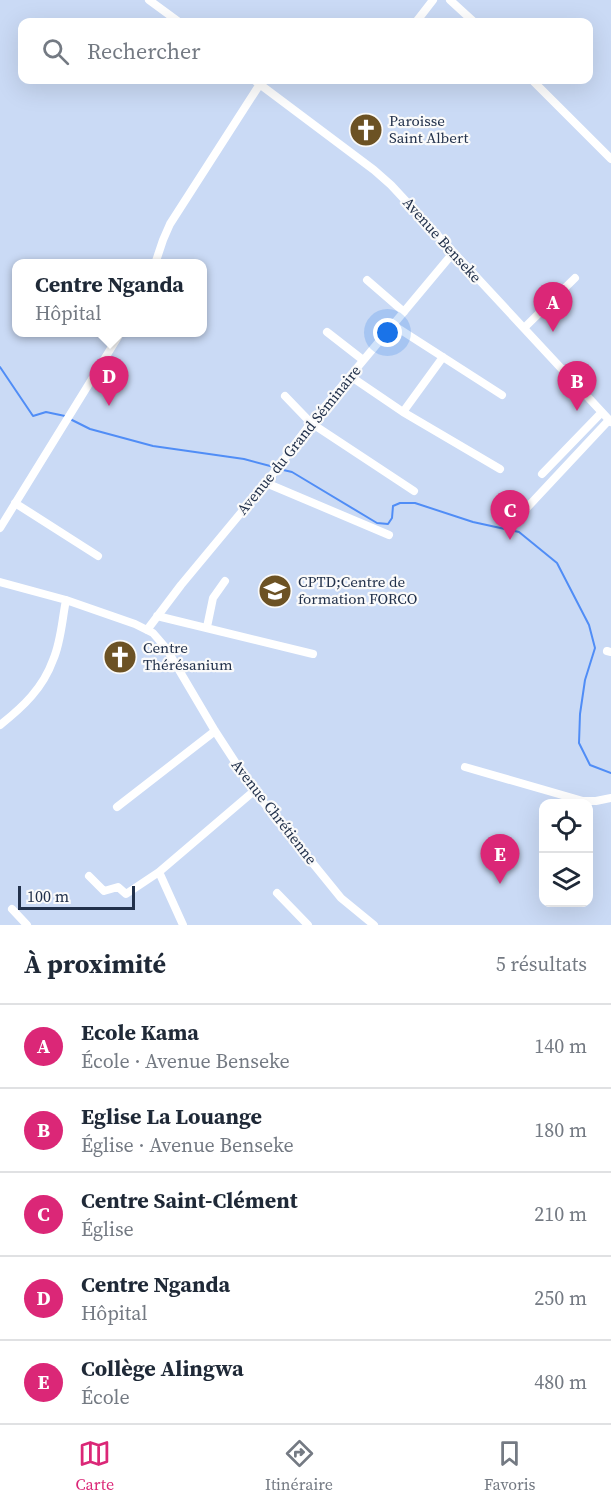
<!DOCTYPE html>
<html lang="fr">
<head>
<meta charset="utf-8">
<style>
  :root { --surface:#fff; --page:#f6f6f7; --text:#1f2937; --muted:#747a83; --line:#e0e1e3; --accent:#db2777 }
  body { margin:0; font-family:"Source Serif 4",serif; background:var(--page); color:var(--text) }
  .controls { position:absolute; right:18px; bottom:18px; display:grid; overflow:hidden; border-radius:12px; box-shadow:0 6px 24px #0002 }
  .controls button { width:54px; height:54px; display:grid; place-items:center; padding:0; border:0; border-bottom:2px solid var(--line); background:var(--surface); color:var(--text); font:30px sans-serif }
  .scale { position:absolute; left:18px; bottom:15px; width:117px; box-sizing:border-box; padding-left:6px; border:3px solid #22314b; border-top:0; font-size:16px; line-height:21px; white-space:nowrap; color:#22314b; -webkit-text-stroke:4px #fafafa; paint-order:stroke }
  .you { position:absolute; left:388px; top:333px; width:21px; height:21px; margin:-15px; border:4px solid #fff; border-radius:50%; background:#1a73e8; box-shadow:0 0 0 9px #1a73e833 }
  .badge { display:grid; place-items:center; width:39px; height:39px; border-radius:50%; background:var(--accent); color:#fff; font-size:20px; font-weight:700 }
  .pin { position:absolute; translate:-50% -50px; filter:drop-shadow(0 2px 3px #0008) }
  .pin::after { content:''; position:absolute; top:32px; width:21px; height:18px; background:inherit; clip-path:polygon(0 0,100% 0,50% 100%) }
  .popup { position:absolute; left:12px; top:259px; width:195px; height:78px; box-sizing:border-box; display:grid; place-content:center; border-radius:12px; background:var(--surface); filter:drop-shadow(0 2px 4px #0005); font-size:20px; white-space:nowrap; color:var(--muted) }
  .popup b { font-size:22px; color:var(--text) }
  .popup::after { content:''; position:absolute; left:50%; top:100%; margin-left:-12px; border:12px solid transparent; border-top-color:var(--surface) }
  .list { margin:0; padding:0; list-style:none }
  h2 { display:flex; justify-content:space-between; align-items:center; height:78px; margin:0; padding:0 24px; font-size:26px }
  h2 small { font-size:20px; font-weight:400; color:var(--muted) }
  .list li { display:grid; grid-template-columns:39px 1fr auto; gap:18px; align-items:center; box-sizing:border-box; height:84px; padding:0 24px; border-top:2px solid var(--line) }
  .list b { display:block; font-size:22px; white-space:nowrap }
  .list p { margin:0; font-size:20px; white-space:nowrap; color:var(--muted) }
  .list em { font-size:20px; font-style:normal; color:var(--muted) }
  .icon { flex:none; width:33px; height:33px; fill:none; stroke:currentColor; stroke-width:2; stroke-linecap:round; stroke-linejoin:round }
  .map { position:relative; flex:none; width:611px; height:925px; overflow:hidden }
  .search { position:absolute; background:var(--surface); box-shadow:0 6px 24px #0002; left:18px; right:18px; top:18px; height:66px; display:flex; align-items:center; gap:15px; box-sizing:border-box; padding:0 21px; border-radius:12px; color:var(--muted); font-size:22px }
  .sheet { height:498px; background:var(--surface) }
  nav { display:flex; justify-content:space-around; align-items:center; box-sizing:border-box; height:84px; border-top:2px solid var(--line); background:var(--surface); font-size:16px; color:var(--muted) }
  nav a { display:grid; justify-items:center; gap:3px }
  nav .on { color:var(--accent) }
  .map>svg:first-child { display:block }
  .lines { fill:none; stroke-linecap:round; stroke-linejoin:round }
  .stream { stroke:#508df6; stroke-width:2 }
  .minor { stroke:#fff; stroke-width:8 }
  .labels { text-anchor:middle; stroke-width:4.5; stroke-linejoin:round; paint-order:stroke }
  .poi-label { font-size:15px; fill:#22314b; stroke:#fafafa; text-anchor:start }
  .street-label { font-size:15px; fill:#22314b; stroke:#fafafa }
</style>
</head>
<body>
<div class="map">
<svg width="611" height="925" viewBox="0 0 611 925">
  <rect width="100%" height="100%" fill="#cadaf5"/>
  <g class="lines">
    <!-- stream -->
    <path class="stream" d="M 0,367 L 33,416 L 46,412 L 65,416
      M 70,419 L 90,429 L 153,446 L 244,459 L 274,467
      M 279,469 L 292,472 L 377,523 L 388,524 L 392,518 L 393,506 L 400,503 L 415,503 L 473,522 L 505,529
      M 510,530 L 519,532 L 557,563 L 589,625 L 595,648 L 585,680 L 580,714 L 579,743 L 590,765 L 611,773"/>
    <!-- minor -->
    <path class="minor" d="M 149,0 L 179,22
      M 450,0 L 474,22
      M 416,22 L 433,0
      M 254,80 L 374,170 L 391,185 L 611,422
      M 532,80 L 611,159
      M 155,264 L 163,240 L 170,224 L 260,84
      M 367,280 L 404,312
      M 393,325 L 502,395
      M 524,328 L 575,278
      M 327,332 L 363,360
      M 350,376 L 403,412 L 500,469
      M 285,396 L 311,423 L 414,491
      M 403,412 L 443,357
      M 542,474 L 602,412
      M 266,483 L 389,535
      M 15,503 L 98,556
      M 0,528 L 121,332
      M 508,528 L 609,420
      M 0,582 L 66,600 L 135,624 L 153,633 L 166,648 L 215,731 L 254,791 L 341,898 L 374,925
      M 157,616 L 313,654
      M 207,627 L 213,598 L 225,581
      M 147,630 L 181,585 L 269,479 L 311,423 L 453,253
      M 607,651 L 611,652
      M 0,725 C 23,707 43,688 53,660 C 61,642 62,620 66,600
      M 465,767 L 583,801 L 596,801 L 611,798
      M 117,807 L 215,731
      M 89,876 L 104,891 L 118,887 L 126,894 L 159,872
      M 277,893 L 308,925
      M 12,909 L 27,925
      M 183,925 L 159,872 L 254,791"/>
  </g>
  <!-- icons -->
  <defs>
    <symbol id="church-disc" viewBox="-11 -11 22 22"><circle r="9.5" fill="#6c5224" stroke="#fafafa"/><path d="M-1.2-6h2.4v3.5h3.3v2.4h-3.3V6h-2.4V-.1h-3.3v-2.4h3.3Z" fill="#fff"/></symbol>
    <symbol id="university-disc" viewBox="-11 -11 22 22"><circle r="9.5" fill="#6c5224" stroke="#fafafa"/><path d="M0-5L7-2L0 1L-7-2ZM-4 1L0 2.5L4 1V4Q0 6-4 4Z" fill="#fff"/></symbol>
  </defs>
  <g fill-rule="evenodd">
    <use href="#church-disc" x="347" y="111" width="38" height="38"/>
    <use href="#university-disc" x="256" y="572" width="38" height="38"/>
    <use href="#church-disc" x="101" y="638" width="38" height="38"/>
  </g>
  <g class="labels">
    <!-- poi labels -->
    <g class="poi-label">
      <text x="389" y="126">Paroisse<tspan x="389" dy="17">Saint Albert</tspan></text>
      <text x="298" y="587">CPTD;Centre de<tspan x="298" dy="17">formation FORCO</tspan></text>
      <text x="143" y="653">Centre<tspan x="143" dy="17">Thérésanium</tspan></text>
    </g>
    <!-- street labels -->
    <g class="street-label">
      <text transform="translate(442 240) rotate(48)" y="5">Avenue Benseke</text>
      <text transform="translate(299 440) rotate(-51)" y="5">Avenue du Grand Séminaire</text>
      <text transform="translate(274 812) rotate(52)" y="5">Avenue Chrétienne</text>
    </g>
  </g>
</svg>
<div class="controls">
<button><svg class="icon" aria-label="locate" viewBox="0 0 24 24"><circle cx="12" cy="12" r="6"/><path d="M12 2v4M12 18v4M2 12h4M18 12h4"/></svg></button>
<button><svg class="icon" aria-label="layers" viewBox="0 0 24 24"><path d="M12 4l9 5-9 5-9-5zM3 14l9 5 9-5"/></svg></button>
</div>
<div class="scale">100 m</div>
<div class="you"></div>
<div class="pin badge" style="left:553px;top:332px">A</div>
<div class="pin badge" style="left:577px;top:411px">B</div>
<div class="pin badge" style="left:510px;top:540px">C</div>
<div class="pin badge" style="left:109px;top:406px">D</div>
<div class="popup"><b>Centre Nganda</b>Hôpital</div>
<div class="pin badge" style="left:500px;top:884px">E</div>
<div class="search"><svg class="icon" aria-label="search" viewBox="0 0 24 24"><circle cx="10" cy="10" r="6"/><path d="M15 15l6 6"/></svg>Rechercher</div>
</div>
<section class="sheet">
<h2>À proximité<small>5 résultats</small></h2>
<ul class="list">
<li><span class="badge">A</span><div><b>Ecole Kama</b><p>École · Avenue Benseke</p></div><em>140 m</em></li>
<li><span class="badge">B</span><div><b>Eglise La Louange</b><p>Église · Avenue Benseke</p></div><em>180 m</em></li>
<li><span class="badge">C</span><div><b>Centre Saint-Clément</b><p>Église</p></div><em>210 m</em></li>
<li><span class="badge">D</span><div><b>Centre Nganda</b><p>Hôpital</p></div><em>250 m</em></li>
<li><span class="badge">E</span><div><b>Collège Alingwa</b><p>École</p></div><em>480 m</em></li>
</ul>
</section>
<nav>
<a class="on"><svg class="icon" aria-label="map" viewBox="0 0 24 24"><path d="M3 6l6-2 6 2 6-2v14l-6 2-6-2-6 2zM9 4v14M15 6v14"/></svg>Carte</a>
<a><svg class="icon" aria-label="directions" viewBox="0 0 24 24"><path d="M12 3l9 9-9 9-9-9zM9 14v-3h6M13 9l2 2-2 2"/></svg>Itinéraire</a>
<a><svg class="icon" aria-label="saved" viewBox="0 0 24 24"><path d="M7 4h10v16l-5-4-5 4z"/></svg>Favoris</a>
</nav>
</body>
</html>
